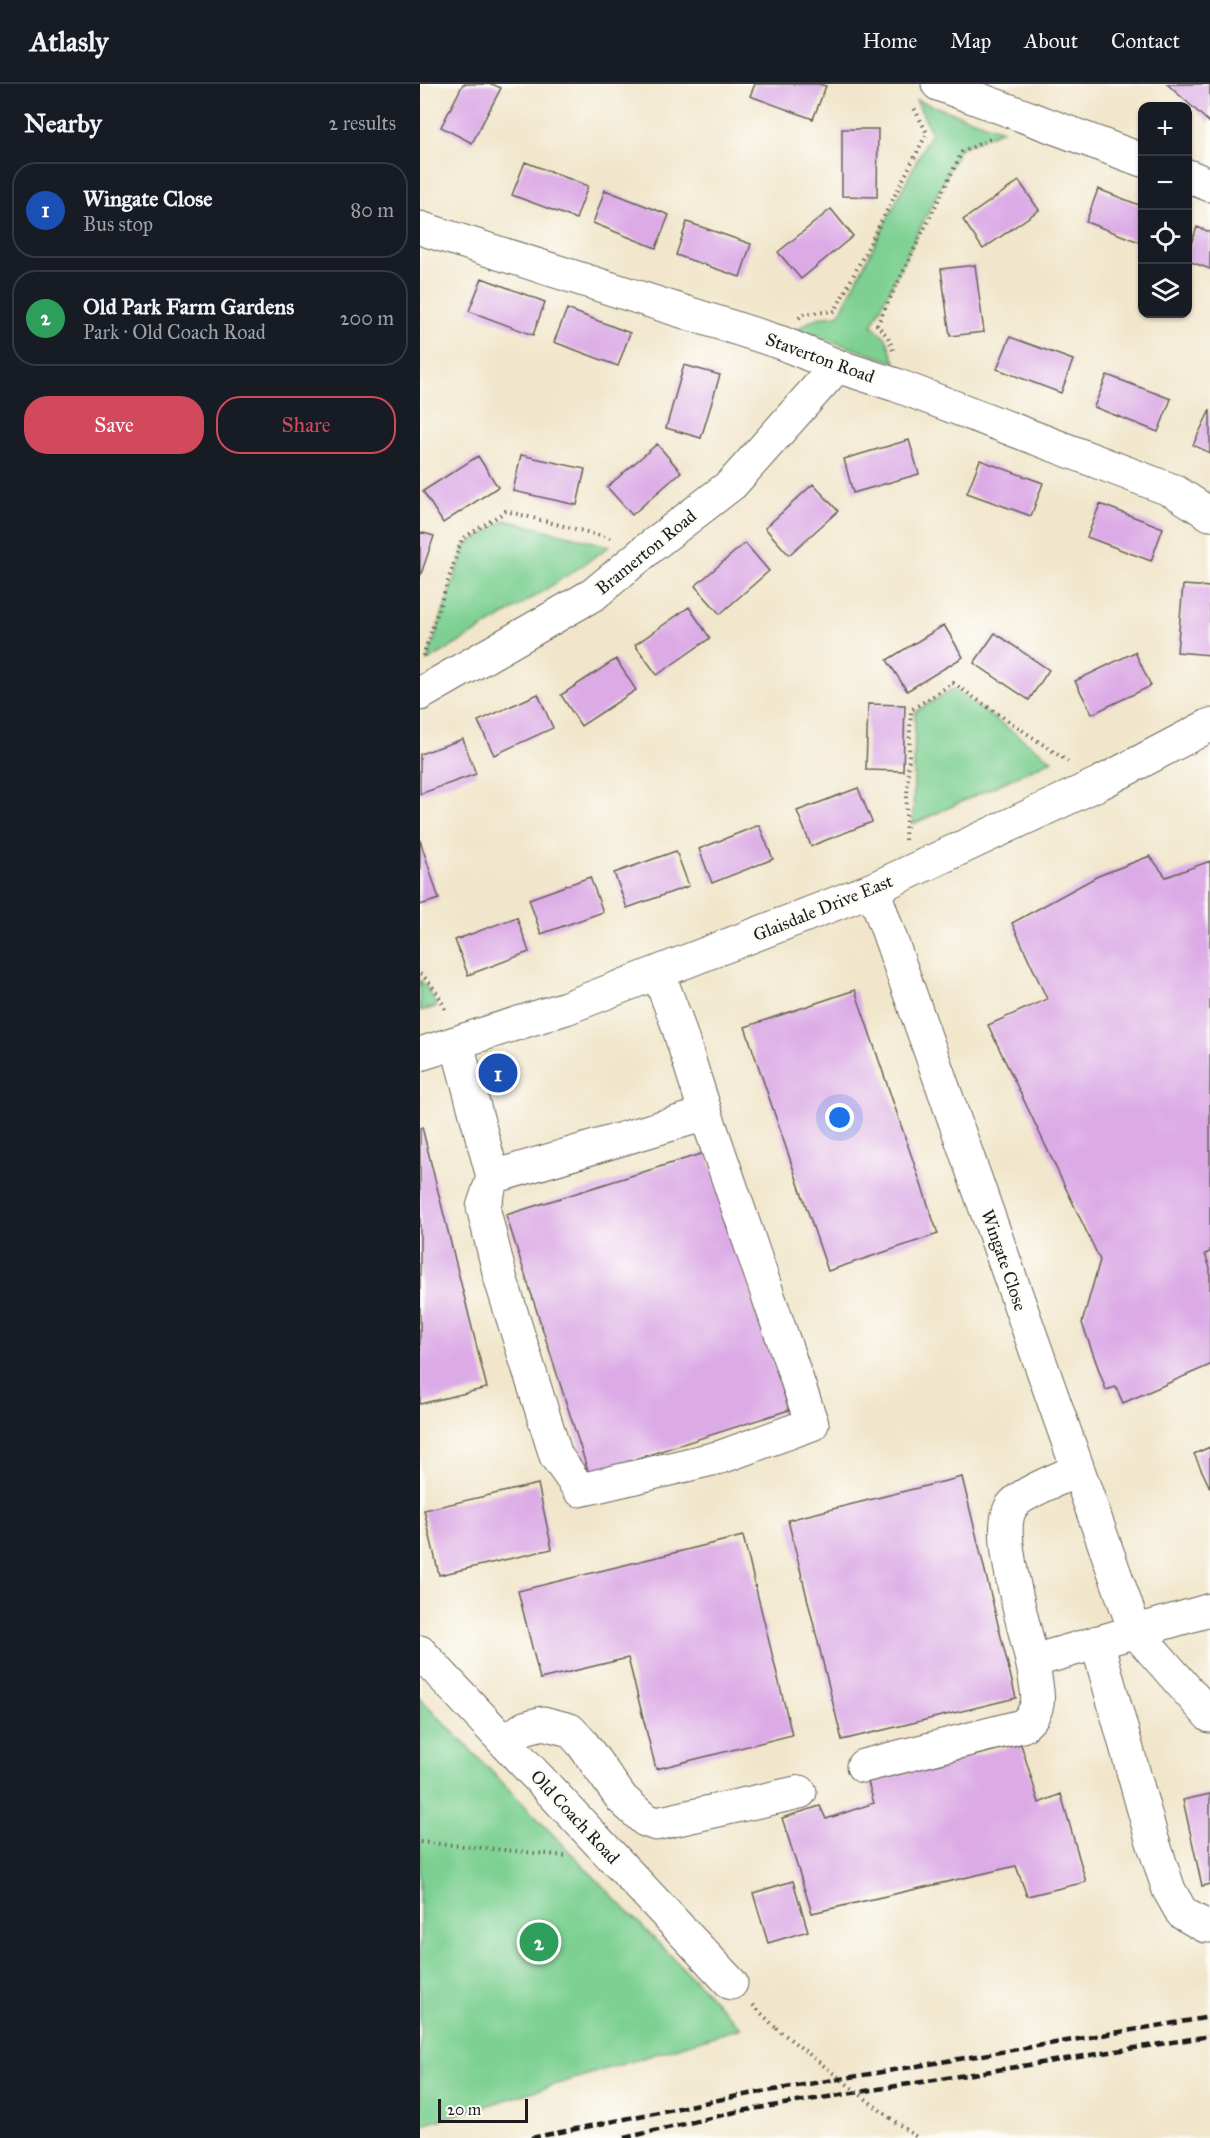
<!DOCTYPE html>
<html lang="en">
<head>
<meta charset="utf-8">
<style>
  :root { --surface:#171b24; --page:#20242c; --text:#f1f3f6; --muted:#9ea1a6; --line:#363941; --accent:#d1495b }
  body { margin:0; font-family:"IM FELL Great Primer",serif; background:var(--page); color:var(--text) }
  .controls { position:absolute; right:18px; top:18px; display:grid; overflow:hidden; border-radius:12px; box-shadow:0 2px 4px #0004 }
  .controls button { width:54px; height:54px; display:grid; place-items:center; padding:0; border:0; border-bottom:2px solid var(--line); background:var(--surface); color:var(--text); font:30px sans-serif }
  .scale { position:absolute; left:18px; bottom:15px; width:90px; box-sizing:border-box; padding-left:6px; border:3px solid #1c1c1c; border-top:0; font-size:16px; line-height:21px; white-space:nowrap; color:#1c1c1c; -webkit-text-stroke:4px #fdfcf7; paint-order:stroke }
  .you { position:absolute; left:420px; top:1034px; width:21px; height:21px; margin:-15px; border:4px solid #fff; border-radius:50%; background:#1a73e8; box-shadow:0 0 0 9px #1a73e833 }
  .badge { display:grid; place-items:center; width:39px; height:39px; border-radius:50%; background:var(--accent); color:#fff; font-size:20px; font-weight:700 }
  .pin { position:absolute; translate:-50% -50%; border:3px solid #fff; box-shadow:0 2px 6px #0006 }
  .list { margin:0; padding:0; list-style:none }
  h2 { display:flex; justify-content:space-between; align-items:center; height:78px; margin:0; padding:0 24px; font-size:26px }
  h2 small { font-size:20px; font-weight:400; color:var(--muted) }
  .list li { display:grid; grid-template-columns:39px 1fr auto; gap:18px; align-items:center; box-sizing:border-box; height:96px; margin:0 12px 12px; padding:0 12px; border:2px solid var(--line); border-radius:24px }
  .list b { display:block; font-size:22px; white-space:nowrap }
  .list p { margin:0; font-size:20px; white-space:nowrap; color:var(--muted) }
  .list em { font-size:20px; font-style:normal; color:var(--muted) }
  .actions { display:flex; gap:12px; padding:18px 24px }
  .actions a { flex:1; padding:14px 0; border:2px solid var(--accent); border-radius:24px; text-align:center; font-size:21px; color:var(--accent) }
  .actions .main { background:var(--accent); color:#fff }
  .icon { flex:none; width:33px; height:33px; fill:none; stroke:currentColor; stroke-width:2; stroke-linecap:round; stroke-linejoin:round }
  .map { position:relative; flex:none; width:790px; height:2054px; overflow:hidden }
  header { display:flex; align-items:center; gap:36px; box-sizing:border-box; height:84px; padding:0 30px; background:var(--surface); border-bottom:2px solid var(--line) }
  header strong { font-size:28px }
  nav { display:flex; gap:33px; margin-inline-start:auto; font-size:21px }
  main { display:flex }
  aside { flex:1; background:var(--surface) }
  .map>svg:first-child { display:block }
  .green { fill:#7dd092; stroke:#4c7657; stroke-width:1.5 }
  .building { fill:#dcabe6 }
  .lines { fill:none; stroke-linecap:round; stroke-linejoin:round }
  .minor-casing { stroke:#676359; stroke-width:35 }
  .path { stroke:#676359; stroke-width:4; stroke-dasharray:1.5 4.5; stroke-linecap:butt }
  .minor { stroke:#fff; stroke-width:33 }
  .rail { stroke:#1c1c1c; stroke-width:4.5; stroke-dasharray:9 4.5; stroke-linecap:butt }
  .path-bridge { stroke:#676359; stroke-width:4; stroke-dasharray:1.5 4.5; stroke-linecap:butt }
  .labels { text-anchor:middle; stroke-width:4.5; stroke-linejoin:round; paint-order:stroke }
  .street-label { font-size:18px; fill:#1c1c1c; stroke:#fdfcf7 }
</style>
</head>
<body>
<header>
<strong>Atlasly</strong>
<nav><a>Home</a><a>Map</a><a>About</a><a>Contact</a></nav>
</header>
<main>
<aside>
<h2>Nearby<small>2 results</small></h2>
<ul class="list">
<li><span class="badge" style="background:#1a4fb4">1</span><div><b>Wingate Close</b><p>Bus stop</p></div><em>80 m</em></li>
<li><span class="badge" style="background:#2e9e5b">2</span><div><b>Old Park Farm Gardens</b><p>Park · Old Coach Road</p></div><em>200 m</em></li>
</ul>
<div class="actions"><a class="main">Save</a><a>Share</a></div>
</aside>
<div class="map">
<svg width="790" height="2054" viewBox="0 0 790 2054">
  <rect width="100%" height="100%" fill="#fdfcf7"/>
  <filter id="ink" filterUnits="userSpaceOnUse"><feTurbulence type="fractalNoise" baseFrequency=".0167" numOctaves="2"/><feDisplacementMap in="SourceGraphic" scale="12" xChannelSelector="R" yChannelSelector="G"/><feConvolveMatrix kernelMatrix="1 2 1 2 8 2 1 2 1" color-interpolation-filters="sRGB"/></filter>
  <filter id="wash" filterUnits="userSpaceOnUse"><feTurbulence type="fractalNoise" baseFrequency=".008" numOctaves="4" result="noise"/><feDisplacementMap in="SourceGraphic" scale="24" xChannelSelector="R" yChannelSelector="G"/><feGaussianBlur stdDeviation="1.35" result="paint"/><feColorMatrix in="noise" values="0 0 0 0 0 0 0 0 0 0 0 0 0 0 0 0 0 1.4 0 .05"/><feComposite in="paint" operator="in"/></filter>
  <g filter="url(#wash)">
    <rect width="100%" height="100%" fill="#f1e6cb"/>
    <!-- green -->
    <path class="green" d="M 496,16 L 582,46 L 540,64 L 452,241 L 466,254 L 475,278 L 377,246 C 391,235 401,231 419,231 L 511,48 Z
      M 85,436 L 190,462 C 131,504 70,541 7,577 L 45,462 Z
      M 533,605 L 632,676 L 493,740 L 495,628 Z
      M 0,896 L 8,905 L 17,923 L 0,927 Z
      M 0,1614 L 321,1944 L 0,2042 Z"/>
    <g id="blocks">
      <!-- building -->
      <path class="building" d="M 43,0 L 72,0 L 81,4 L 52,59 L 21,43 Z
        M 335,0 L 399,0 L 406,2 L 393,35 L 330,12 Z
        M 747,0 L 790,0 L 790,39 L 767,18 Z
        M 422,45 L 458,45 L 457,113 L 422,112 Z
        M 105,78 L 168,102 L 156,135 L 92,111 Z
        M 599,97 L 619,126 L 563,165 L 543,136 Z
        M 678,105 L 722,122 L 722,159 L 666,138 Z
        M 185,106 L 249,131 L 236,164 L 173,139 Z
        M 411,125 L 433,152 L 381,195 L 358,168 Z
        M 267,138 L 331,160 L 320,193 L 256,171 Z
        M 777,143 L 790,148 L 790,185 L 768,177 L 768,168 Z
        M 555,181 L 564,248 L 530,252 L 521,185 Z
        M 62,194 L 125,218 L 113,251 L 49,227 Z
        M 147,225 L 210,249 L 198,282 L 134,258 Z
        M 590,253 L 653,276 L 641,309 L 577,285 Z
        M 264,281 L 300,291 L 281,354 L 246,344 Z
        M 687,291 L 751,315 L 738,348 L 674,323 Z
        M 790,326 L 790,369 L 773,361 Z
        M 489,356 L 499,390 L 433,409 L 424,375 Z
        M 237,360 L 261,388 L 212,431 L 187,403 Z
        M 101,371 L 165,385 L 157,421 L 93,407 Z
        M 58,372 L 78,403 L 23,439 L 3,407 Z
        M 560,376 L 623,399 L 611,432 L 547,409 Z
        M 393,400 L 418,427 L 369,471 L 345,444 Z
        M 680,420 L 743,444 L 731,477 L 667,453 Z
        M 0,448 L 14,452 L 0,493 Z
        M 325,459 L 349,487 L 300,530 L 275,502 Z
        M 763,501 L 790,503 L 790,571 L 757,568 Z
        M 269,523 L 290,554 L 237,591 L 215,561 Z
        M 524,541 L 543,573 L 487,607 L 467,576 Z
        M 575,549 L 629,586 L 609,616 L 554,579 Z
        M 715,568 L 731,602 L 672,630 L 655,597 Z
        M 196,575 L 216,606 L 161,642 L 141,611 Z
        M 118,610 L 133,644 L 74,671 L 58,637 Z
        M 448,620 L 485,621 L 483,687 L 446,686 Z
        M 43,655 L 56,690 L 0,710 L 0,670 Z
        M 438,704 L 452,738 L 391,762 L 377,727 Z
        M 339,741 L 353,775 L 292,799 L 279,765 Z
        M 0,756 L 19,815 L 0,821 Z
        M 256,767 L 269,802 L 207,824 L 194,789 Z
        M 730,772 L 746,793 L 790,777 L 790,1168 L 785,1170 L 790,1184 L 790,1281 L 703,1319 L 696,1303 L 686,1306 L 662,1239 L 680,1176 L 568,941 L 627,915 L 592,839 L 678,792 Z
        M 170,793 L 183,828 L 121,850 L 109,815 Z
        M 97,833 L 109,868 L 48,891 L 35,856 Z
        M 435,906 L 518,1150 L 408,1187 L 325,943 Z
        M 2,1043 L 67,1304 L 0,1320 L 0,1044 Z
        M 287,1068 L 369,1326 L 169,1390 L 86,1131 Z
        M 790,1363 L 790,1404 L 774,1370 Z
        M 542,1393 L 596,1614 L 422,1656 L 368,1436 Z
        M 118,1400 L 132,1465 L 19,1491 L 4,1426 Z
        M 323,1452 L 372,1651 L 236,1685 L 208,1574 L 120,1595 L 98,1507 Z
        M 601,1660 L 619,1719 L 641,1710 L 666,1798 L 607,1812 L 596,1782 L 392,1829 L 362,1734 L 400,1722 L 406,1735 L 454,1719 L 448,1698 Z
        M 790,1710 L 790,1800 L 782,1802 L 763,1716 Z
        M 373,1797 L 388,1847 L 348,1859 L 333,1809 Z"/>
    </g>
  </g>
  <g filter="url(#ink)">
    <use href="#blocks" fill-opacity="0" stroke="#676359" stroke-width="1.5"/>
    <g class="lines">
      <defs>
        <path id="minor" d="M 518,0 L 722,76
          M 768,92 L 790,101
          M 0,144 L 362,259 L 417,282 L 476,301 L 754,407 L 790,430
          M 0,610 L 174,510 L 229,464 L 312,400 L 417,282
          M 453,805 L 715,1547 L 790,1632
          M 37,960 L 73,1093 L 286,1030
          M 0,970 L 146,924 L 453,805 L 680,699 L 790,641
          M 73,1093 L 63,1123 L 81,1196 L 136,1372 L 160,1406 L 301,1373 L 392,1340 L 286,1030 L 256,936 L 238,889
          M 677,1558 L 732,1755 L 749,1806 L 762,1829 L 785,1842 L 790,1842
          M 0,1568 L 311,1899
          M 613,1577 L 790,1526
          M 85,1658 L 104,1644 L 123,1639 L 150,1646 L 162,1659 L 202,1715 L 225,1736 L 236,1740 L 380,1708
          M 443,1682 L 602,1642 C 610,1636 615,1630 617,1620 C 619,1612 616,1601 615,1593 C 610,1556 575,1455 590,1425 C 597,1410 642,1394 658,1386"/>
      </defs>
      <!-- minor casing -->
      <use href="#minor" class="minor-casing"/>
      <!-- path -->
      <path class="path" d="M 379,234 L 383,230 L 415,227 L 507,49 L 493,22
        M 473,266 L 468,253 L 457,241 L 542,68 L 572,54
        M 3,572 L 42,455 L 86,427 L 190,454
        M 485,756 L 491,626 L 533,599 L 650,679
        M 0,890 C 12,899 21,914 26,928
        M 0,1758 L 148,1772
        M 333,1921 L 356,1944
        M 470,2034 L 498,2054"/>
      <!-- minor -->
      <use href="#minor" class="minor"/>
      <!-- rail -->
      <path class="rail" d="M 111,2054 L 318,2012 L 790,1933
        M 204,2054 L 320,2027 L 790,1952"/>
      <!-- path-bridge -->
      <path class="path-bridge" d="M 356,1944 L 470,2034"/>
    </g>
  </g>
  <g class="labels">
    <!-- street labels -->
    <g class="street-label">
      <text transform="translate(400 274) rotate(20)" y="6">Staverton Road</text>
      <text transform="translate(226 468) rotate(-39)" y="6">Bramerton Road</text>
      <text transform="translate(403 824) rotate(-22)" y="6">Glaisdale Drive East</text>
      <text transform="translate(584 1176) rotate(71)" y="6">Wingate Close</text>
      <text transform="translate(155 1733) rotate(47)" y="6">Old Coach Road</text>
    </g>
  </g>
</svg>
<div class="controls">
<button>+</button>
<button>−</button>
<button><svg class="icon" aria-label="locate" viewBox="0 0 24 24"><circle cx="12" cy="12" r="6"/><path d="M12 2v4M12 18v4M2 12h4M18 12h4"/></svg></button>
<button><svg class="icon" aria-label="layers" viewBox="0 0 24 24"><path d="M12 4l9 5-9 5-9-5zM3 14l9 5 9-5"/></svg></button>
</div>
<div class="scale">20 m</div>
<div class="you"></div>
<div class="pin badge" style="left:78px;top:989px;background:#1a4fb4">1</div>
<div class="pin badge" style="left:119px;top:1858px;background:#2e9e5b">2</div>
</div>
</main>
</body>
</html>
